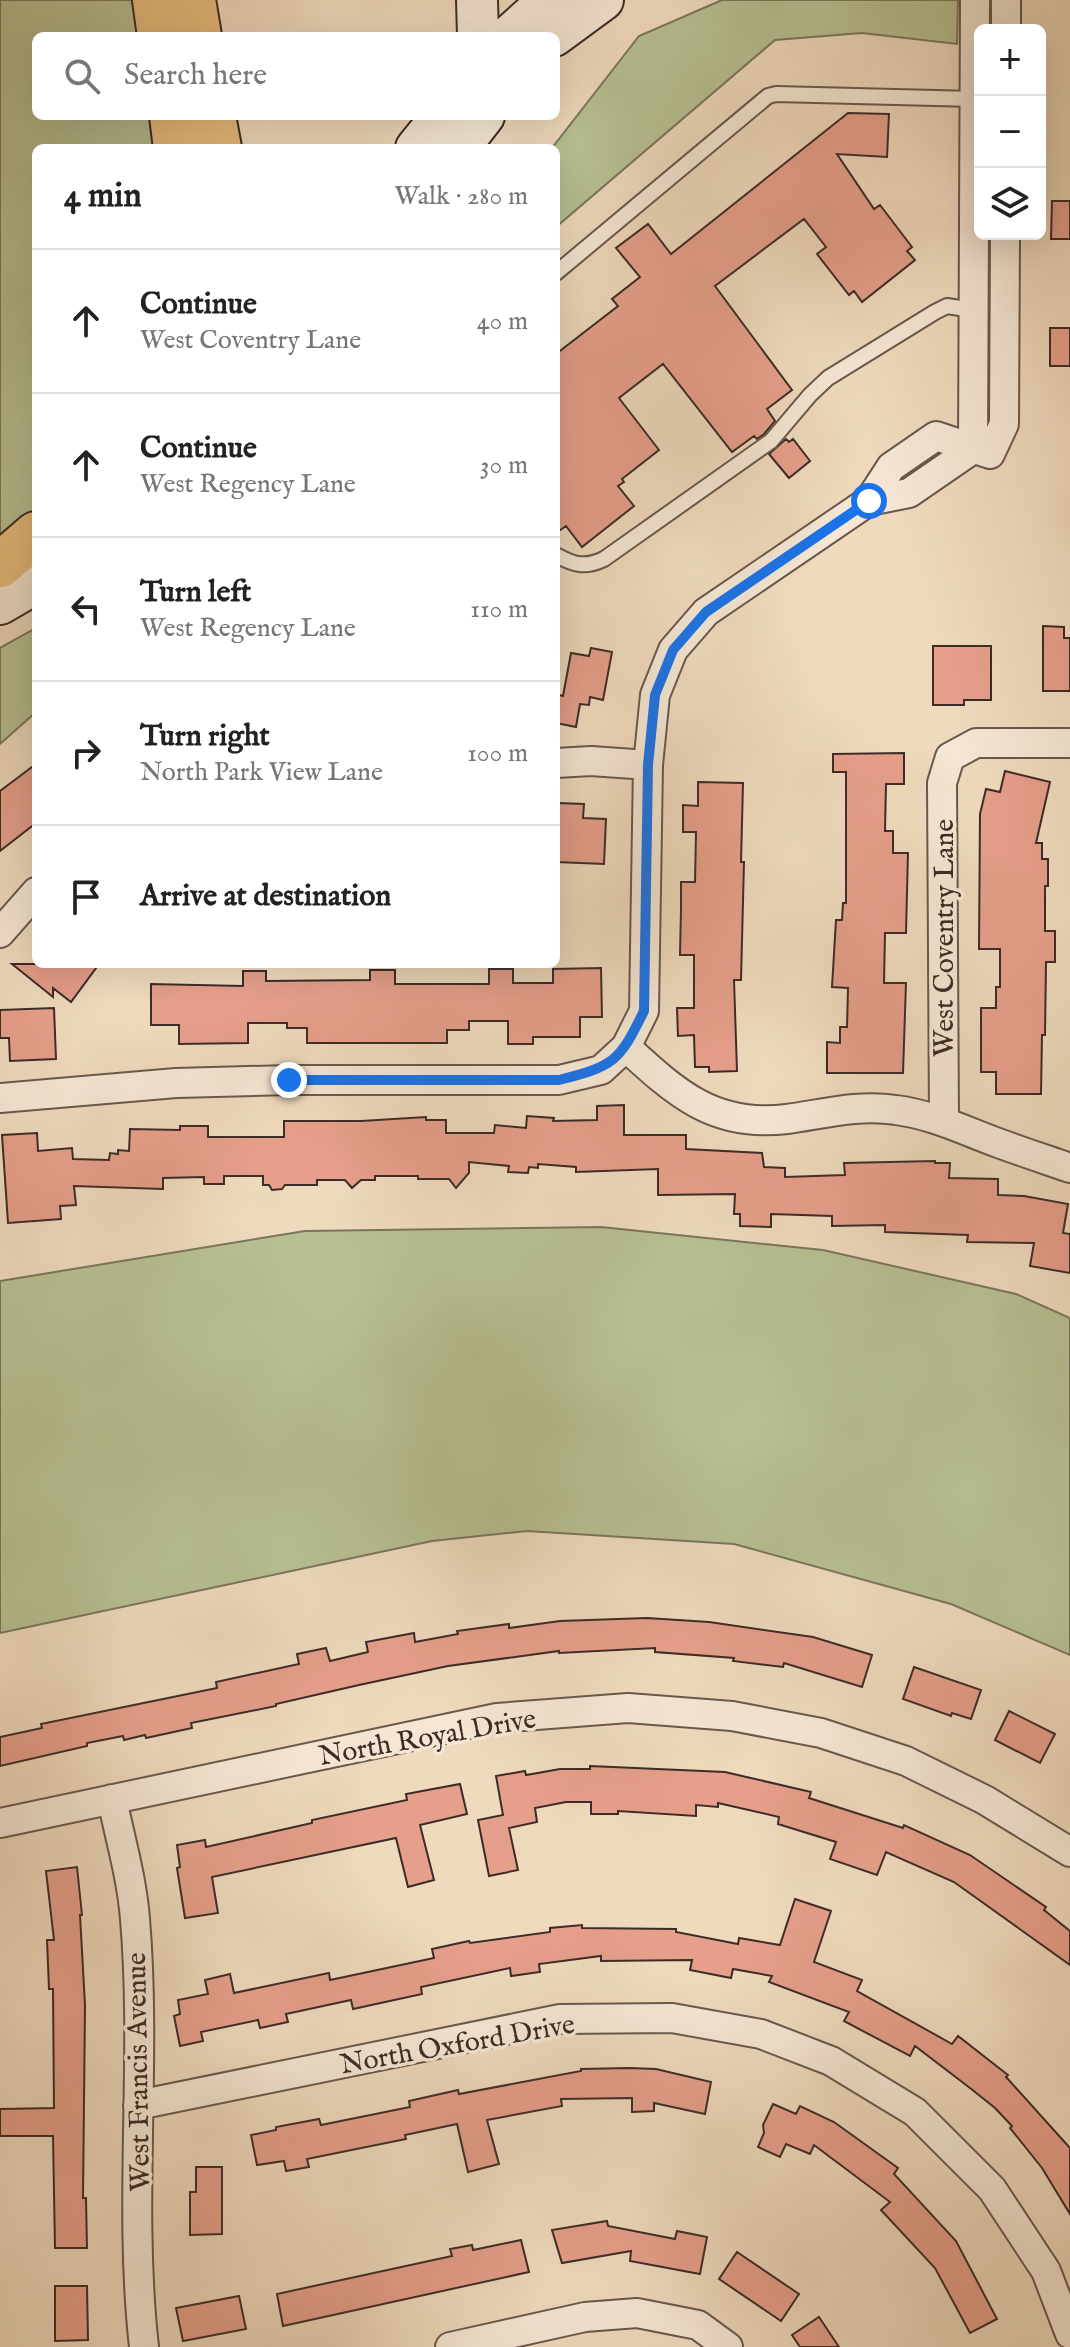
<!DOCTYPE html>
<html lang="en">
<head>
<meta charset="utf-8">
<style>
  :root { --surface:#fff; --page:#f2f2f2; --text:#222; --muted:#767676; --line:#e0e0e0 }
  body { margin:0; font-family:"IM FELL English",serif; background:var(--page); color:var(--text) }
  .controls { position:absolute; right:24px; top:24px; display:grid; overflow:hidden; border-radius:12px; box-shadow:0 8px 32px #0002 }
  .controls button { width:72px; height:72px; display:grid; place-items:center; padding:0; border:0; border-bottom:2px solid var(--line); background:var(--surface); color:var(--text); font:40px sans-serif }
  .stop { position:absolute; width:24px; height:24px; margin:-18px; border:6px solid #1a73e8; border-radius:50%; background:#fff }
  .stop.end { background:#1a73e8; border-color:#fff; box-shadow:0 2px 8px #0008 }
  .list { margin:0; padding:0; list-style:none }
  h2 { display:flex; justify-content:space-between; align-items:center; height:104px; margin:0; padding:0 32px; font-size:34px }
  h2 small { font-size:26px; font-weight:400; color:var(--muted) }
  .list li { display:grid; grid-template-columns:52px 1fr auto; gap:24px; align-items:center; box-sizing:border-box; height:144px; padding:0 32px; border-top:2px solid var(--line) }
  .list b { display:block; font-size:30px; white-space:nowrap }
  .list p { margin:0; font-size:26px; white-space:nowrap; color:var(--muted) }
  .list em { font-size:26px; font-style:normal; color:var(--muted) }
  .icon { flex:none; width:44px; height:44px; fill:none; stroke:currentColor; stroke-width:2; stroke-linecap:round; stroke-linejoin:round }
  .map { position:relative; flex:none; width:1070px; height:2347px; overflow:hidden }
  .search { position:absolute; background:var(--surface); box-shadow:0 8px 32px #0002; left:32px; top:32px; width:528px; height:88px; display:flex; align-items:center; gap:20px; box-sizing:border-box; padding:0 28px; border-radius:12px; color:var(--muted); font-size:30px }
  .panel { position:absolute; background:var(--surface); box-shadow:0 8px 32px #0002; left:32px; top:144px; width:528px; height:824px; border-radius:12px }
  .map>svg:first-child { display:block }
  .green { fill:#b7c093; stroke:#7a765d; stroke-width:2 }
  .building { fill:#e69f8b; stroke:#3c2c27; stroke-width:2 }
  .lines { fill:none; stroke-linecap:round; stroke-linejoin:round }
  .service-casing { stroke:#69584c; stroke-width:18 }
  .minor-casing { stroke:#69584c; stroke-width:32 }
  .secondary-casing { stroke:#3c2c27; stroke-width:44 }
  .primary-casing { stroke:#3c2c27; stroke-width:48 }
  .service { stroke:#f5e7d4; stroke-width:14 }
  .minor { stroke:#f5e7d4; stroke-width:28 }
  .secondary { stroke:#f5e7d4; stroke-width:40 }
  .primary { stroke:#e8bd7e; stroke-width:44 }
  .route { stroke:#1a73e8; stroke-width:10 }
  .labels { text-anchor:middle; stroke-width:7; stroke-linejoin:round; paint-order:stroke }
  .street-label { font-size:28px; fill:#3c2c27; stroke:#f5e7d4 }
</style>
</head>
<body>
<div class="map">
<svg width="1070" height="2347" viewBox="0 0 1070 2347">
  <rect width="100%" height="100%" fill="#efdabd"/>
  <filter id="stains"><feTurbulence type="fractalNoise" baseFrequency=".0025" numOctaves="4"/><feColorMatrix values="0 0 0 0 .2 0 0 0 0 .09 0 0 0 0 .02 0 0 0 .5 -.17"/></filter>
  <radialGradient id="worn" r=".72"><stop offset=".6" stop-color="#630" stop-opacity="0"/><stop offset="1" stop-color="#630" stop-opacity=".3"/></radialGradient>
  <!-- green -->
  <path class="green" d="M 0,0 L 142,0 L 149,36 L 36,36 L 36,116 L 163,116 L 169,148 L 36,148 L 36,517 L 0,545 Z
    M 722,0 L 958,0 L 957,44 L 862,33 L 775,40 L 556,227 L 556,148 L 552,148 L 639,36 Z
    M 36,628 L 36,712 L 0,744 L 0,648 Z
    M 601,1227 L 823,1250 L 1016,1294 L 1070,1318 L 1070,1655 L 951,1604 L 734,1544 L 527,1531 L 432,1541 L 0,1633 L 0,1281 L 305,1231 Z"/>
  <!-- building -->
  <path class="building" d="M 848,113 L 889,114 L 887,157 L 837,154 L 874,209 L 880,205 L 912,247 L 907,251 L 915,260 L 862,302 L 854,291 L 849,295 L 817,254 L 826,247 L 804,219 L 715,286 L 792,390 L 767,409 L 775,421 L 764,434 L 757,439 L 754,436 L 732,452 L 663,364 L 619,398 L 659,450 L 622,479 L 624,482 L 618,486 L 634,506 L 582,547 L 566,526 L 556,533 L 556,354 L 618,306 L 612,299 L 640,277 L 616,248 L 648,224 L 671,254 Z
    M 1052,201 L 1070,201 L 1070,239 L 1051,239 Z
    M 1050,328 L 1070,328 L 1070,366 L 1050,366 Z
    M 786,439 L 789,442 L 793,439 L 810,461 L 789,478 L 769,454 Z
    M 1043,626 L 1064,627 L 1064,638 L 1070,638 L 1070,691 L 1043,691 Z
    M 933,646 L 991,646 L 991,700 L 964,700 L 964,705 L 933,705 Z
    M 591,648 L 612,652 L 603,700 L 590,697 L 589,705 L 580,704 L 576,727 L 556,723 L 556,694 L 563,696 L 571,653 L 589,656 Z
    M 904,753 L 904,784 L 886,784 L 885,831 L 893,831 L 893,853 L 908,853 L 906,933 L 885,933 L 884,983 L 906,983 L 903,1073 L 827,1073 L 827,1042 L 840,1043 L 840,1027 L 847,1027 L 848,988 L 832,987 L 836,920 L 842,920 L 843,903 L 846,903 L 846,772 L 833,772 L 833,754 Z
    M 36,764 L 36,823 L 0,851 L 0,791 Z
    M 1005,771 L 1050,782 L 1036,843 L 1042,843 L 1042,859 L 1048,859 L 1048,886 L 1045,886 L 1045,931 L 1055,931 L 1055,962 L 1046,962 L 1045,1035 L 1042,1035 L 1041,1094 L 996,1094 L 996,1072 L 981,1072 L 981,1008 L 996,1008 L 996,987 L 1000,987 L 1000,949 L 979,949 L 980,814 L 986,789 L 1000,792 Z
    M 698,782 L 743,783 L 741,862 L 744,862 L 741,980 L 734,980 L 737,1071 L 709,1072 L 709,1067 L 695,1067 L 694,1035 L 678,1036 L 677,1008 L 694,1008 L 694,955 L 680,955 L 681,909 L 681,882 L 695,882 L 696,832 L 683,832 L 683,805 L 698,806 Z
    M 557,803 L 584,804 L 583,818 L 606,819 L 604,864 L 556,862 Z
    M 12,964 L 99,964 L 71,1002 L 53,988 L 53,997 Z
    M 601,968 L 602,1017 L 580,1017 L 580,1037 L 533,1037 L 533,1044 L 508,1044 L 508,1021 L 469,1021 L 469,1030 L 447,1030 L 447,1043 L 307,1043 L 307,1028 L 287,1028 L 287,1023 L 248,1023 L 248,1043 L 179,1044 L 179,1025 L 151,1025 L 151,984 L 243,986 L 243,971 L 266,971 L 266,981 L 370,980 L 370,970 L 395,970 L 395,984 L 489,984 L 489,969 L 513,969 L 513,983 L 553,983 L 553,969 Z
    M 54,1008 L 56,1059 L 10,1061 L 9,1038 L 0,1038 L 0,1010 Z
    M 624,1105 L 624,1135 L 686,1135 L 686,1149 L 762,1153 L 764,1167 L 785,1168 L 785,1177 L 845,1175 L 844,1163 L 935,1161 L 935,1163 L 950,1163 L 949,1178 L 998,1179 L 998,1195 L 1024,1196 L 1068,1204 L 1063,1233 L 1070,1234 L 1070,1273 L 1030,1266 L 1034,1243 L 967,1242 L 968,1235 L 885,1232 L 885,1225 L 832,1226 L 832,1216 L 771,1214 L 771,1227 L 740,1226 L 740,1214 L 734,1214 L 735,1194 L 658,1195 L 658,1169 L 576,1172 L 576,1167 L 538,1164 L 538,1168 L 529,1167 L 528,1173 L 508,1172 L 509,1166 L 469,1162 L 469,1173 L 456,1188 L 449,1179 L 418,1179 L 418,1176 L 375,1176 L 375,1180 L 361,1180 L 352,1188 L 345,1180 L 317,1180 L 317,1185 L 285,1185 L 282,1189 L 272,1190 L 269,1185 L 263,1185 L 263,1176 L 224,1176 L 224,1184 L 204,1184 L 204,1177 L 163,1178 L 163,1189 L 74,1186 L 76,1205 L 60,1206 L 61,1219 L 8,1223 L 2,1135 L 37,1133 L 38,1151 L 72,1148 L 73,1159 L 109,1160 L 110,1153 L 118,1154 L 118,1150 L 129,1151 L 130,1129 L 180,1130 L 180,1126 L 208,1126 L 208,1137 L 284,1137 L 284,1121 L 361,1121 L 426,1117 L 426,1120 L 446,1120 L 446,1133 L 494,1133 L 495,1125 L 526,1128 L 527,1116 L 554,1118 L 553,1121 L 597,1120 L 597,1106 Z
    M 647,1618 L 709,1622 L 813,1637 L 872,1655 L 862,1687 L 784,1663 L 783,1667 L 733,1661 L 734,1658 L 655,1652 L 655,1648 L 559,1653 L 559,1651 L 448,1666 L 359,1685 L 276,1704 L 276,1706 L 191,1723 L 192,1728 L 146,1738 L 145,1735 L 124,1740 L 123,1736 L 87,1743 L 87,1746 L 0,1766 L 0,1737 L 42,1728 L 41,1724 L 217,1688 L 216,1682 L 299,1664 L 297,1654 L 326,1648 L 330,1661 L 368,1652 L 366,1642 L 414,1633 L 415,1642 L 458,1634 L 457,1631 L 509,1624 L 509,1628 L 560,1621 Z
    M 914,1667 L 981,1690 L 971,1719 L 952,1713 L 951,1716 L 903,1699 Z
    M 1009,1711 L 1055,1734 L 1040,1763 L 995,1740 Z
    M 590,1766 L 725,1772 L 811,1792 L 809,1798 L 903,1828 L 904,1825 L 970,1855 L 1046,1907 L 1044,1910 L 1070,1931 L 1070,1965 L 954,1882 L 886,1852 L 877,1875 L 830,1859 L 836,1842 L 778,1824 L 779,1817 L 718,1803 L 718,1807 L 696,1805 L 696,1816 L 618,1811 L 618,1814 L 591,1814 L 591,1802 L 566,1802 L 535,1808 L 537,1822 L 509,1828 L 518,1870 L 489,1876 L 478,1820 L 503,1815 L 496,1776 L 525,1771 L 526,1775 L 560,1769 L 590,1769 Z
    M 460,1784 L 467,1814 L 420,1825 L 434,1880 L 408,1887 L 396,1838 L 212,1877 L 218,1913 L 185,1918 L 177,1868 L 180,1867 L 177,1845 L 205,1840 L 206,1847 L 312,1823 L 312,1820 L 407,1800 L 406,1794 Z
    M 77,1867 L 82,1915 L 80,1915 L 85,2005 L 83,2198 L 86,2198 L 87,2248 L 55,2248 L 53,2136 L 0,2136 L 0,2109 L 54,2108 L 53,1989 L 49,1989 L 47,1940 L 54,1940 L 46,1871 Z
    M 795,1899 L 831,1911 L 814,1962 L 862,1980 L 857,1991 L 952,2044 L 958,2036 L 1008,2075 L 1006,2077 L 1070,2148 L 1070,2214 L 1042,2168 L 1010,2128 L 1012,2126 L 995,2108 L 970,2088 L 915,2046 L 910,2056 L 844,2021 L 849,2012 L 769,1982 L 772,1976 L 733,1969 L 731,1978 L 690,1970 L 692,1960 L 601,1961 L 601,1956 L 539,1964 L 540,1972 L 511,1976 L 510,1968 L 421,1987 L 422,1994 L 353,2009 L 351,2000 L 286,2014 L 288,2022 L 260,2028 L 258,2020 L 201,2032 L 203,2041 L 180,2046 L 174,2016 L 180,2014 L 178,2000 L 208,1994 L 205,1980 L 230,1974 L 234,1993 L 329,1973 L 330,1980 L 434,1958 L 432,1949 L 469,1941 L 470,1943 L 550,1932 L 550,1928 L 582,1925 L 582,1928 L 676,1929 L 676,1932 L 738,1944 L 739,1938 L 780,1945 Z
    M 630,2068 L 656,2069 L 711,2082 L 705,2114 L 654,2103 L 654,2111 L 632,2112 L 632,2098 L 561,2099 L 562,2106 L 487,2120 L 499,2164 L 468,2172 L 457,2124 L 405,2135 L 406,2139 L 307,2159 L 309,2167 L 286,2171 L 284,2161 L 257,2165 L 251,2135 L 276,2130 L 276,2127 L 319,2119 L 321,2125 L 410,2107 L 409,2101 L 458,2090 L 459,2094 L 581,2071 L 581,2069 Z
    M 773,2104 L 796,2114 L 800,2106 L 834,2122 L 898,2168 L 894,2174 L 956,2241 L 997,2319 L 970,2333 L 935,2268 L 881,2210 L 890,2202 L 814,2145 L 810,2154 L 786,2144 L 780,2157 L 758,2147 L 764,2133 L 763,2125 Z
    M 196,2167 L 222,2167 L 222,2234 L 190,2235 L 190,2192 L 196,2192 Z
    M 607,2221 L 608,2226 L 675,2239 L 677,2231 L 707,2237 L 700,2274 L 630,2261 L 631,2251 L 562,2263 L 552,2230 Z
    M 521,2240 L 529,2272 L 283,2326 L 277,2294 L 452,2256 L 450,2249 L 472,2245 L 473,2250 Z
    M 737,2252 L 799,2294 L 781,2321 L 719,2279 Z
    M 55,2286 L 87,2286 L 88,2340 L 55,2341 Z
    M 239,2296 L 246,2329 L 183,2341 L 176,2308 Z
    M 819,2317 L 839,2347 L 800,2347 L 792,2335 Z"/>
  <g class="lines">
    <defs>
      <path id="service" d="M 556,273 L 768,96 L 776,94 L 975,99
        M 556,555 C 574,565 585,568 604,559 L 771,441 L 810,395 L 828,378 L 935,312 L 947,306 L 973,310"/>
      <path id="minor" d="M 1006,30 L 1006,0
        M 973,449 L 975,0
        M 869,501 L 909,493 L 973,449
        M 556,763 L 591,761 L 648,765
        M 0,933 L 36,892
        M 626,1047 L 644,1011 L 648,765 L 655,695 L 673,650 L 706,612 L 869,501 L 891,467 L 936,436 L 990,454 L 1004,424 L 1005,234
        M 0,1098 L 176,1083 L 289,1080 L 559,1080 L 601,1070 L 626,1047 C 676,1093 714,1128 787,1119 C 823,1114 859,1104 896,1110 C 934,1115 965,1131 1001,1144 C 1023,1152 1047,1160 1070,1168
        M 944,1120 L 942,783 L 950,757 L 976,743 L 1070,743
        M 112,1799 C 120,1838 132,1879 135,1919 C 147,2061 128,2205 144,2347
        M 0,1823 L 497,1718 L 628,1708 L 732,1716 L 821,1733 L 906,1761 L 985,1800 L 1070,1852
        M 138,2105 L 560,2019 L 672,2018 L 761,2034 L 831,2061 L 915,2112 L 992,2189 L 1046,2271 L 1070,2334
        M 450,2347 L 585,2317 L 637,2313 L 698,2325 L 728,2347"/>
      <path id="secondary" d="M 477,0 L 478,36
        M 509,36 L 549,0
        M 554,36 L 603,0
        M 416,148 L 442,116
        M 459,148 L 484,116
        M 0,604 L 36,583"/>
      <path id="primary" d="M 155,0 L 160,36
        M 193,0 L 199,36
        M 172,116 L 176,148
        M 213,116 L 219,148
        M 0,565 L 36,534"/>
    </defs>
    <!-- service casing -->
    <use href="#service" class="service-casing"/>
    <!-- minor casing -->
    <use href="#minor" class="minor-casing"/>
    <!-- secondary casing -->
    <use href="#secondary" class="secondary-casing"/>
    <!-- primary casing -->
    <use href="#primary" class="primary-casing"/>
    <!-- service -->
    <use href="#service" class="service"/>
    <!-- minor -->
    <use href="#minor" class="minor"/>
    <!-- secondary -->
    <use href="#secondary" class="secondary"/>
    <!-- primary -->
    <use href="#primary" class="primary"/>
  </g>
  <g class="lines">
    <!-- route -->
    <path class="route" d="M 289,1080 L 559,1080 C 614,1066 619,1062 644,1011 L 648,765 L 655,695 L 673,650 L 706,612 L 869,501"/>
  </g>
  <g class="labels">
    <!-- street labels -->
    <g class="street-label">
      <text transform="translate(943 938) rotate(-90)" y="10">West Coventry Lane</text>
      <text transform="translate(427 1736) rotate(-10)" y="10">North Royal Drive</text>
      <text transform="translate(457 2043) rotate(-10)" y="10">North Oxford Drive</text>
      <text transform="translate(137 2072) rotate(-91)" y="10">West Francis Avenue</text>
    </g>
  </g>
  <rect width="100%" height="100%" filter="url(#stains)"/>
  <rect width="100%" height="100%" fill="url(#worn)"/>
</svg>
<div class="controls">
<button>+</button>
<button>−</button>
<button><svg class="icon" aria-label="layers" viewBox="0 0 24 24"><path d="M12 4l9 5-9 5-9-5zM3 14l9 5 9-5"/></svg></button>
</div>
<div class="stop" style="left:869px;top:501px"></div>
<div class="stop end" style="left:289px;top:1080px"></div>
<div class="search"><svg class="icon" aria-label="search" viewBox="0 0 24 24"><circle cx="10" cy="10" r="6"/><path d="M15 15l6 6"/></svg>Search here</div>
<section class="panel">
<h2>4 min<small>Walk · 280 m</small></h2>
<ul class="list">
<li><svg class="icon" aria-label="ahead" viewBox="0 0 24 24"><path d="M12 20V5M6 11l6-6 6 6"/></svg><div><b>Continue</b><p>West Coventry Lane</p></div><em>40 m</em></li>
<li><svg class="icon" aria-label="ahead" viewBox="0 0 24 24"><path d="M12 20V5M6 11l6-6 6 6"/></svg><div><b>Continue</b><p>West Regency Lane</p></div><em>30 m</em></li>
<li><svg class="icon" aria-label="left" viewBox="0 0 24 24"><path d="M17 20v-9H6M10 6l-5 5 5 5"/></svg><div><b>Turn left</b><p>West Regency Lane</p></div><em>110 m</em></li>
<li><svg class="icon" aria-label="right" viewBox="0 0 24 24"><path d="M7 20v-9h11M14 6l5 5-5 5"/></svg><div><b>Turn right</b><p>North Park View Lane</p></div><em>100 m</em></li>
<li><svg class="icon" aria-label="arrive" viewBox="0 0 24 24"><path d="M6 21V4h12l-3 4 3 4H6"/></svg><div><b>Arrive at destination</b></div></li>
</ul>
</section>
</div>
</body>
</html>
